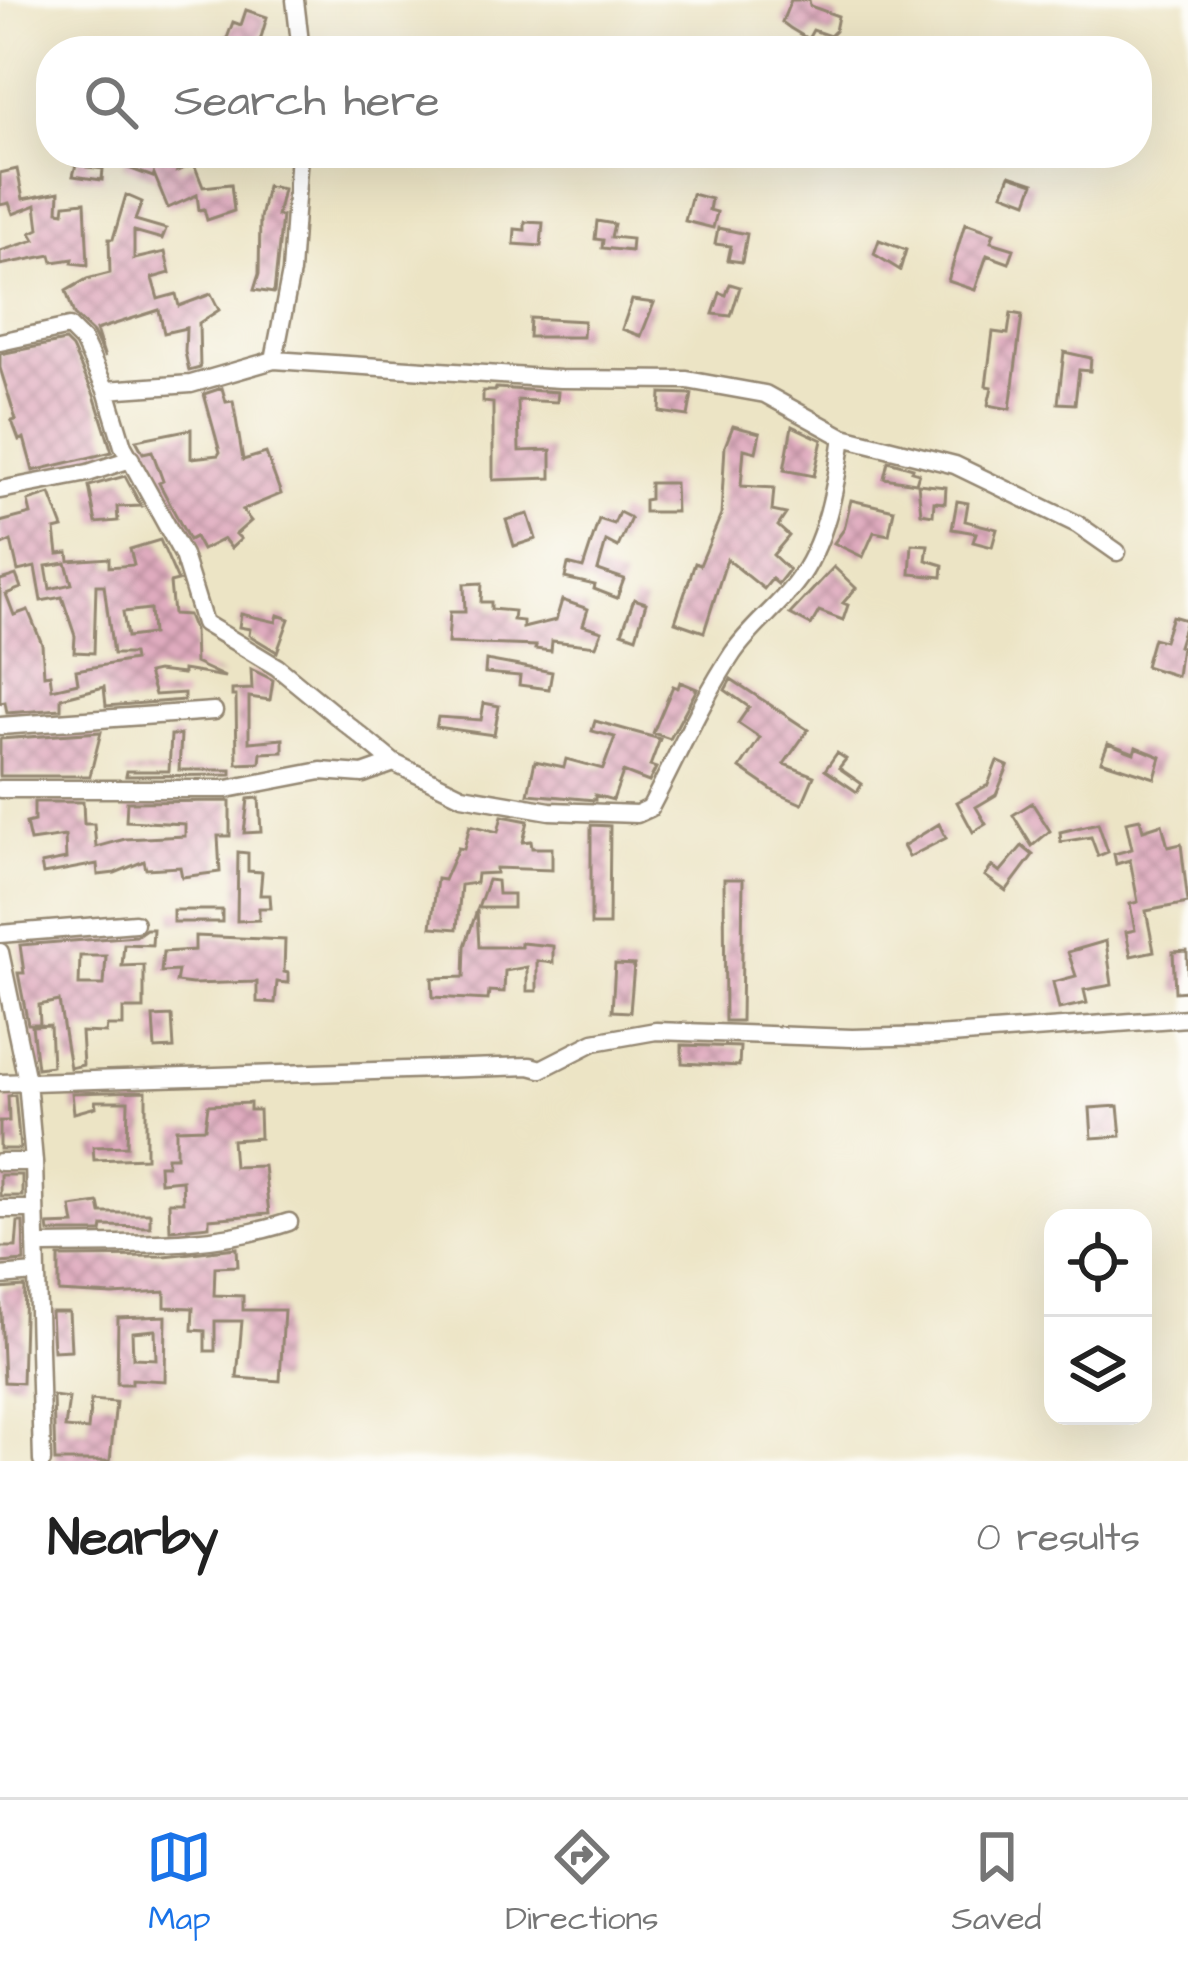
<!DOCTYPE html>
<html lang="en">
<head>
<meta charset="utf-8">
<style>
  :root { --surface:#fff; --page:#f2f2f2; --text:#222; --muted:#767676; --line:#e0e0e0; --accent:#1a73e8 }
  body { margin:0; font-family:"Architects Daughter",sans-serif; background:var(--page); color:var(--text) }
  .controls { position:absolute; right:36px; bottom:36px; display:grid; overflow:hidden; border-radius:24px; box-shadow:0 12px 48px #0002 }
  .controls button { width:108px; height:108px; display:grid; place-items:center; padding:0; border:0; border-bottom:3px solid var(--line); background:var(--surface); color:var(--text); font:60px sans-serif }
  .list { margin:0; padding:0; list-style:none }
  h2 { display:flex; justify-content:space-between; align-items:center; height:156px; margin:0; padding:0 48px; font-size:51px }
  h2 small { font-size:39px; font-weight:400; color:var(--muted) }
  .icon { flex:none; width:66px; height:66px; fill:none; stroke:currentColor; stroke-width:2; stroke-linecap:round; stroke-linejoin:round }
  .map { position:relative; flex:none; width:1188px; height:1461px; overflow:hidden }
  .search { position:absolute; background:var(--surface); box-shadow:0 12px 48px #0002; left:36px; right:36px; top:36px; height:132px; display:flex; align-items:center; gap:30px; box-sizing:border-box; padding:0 42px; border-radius:48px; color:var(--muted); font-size:45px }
  .sheet { height:336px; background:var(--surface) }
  nav { display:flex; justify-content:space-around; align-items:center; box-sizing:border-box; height:168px; border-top:3px solid var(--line); background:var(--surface); font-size:33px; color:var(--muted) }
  nav a { display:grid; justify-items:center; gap:6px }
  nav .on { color:var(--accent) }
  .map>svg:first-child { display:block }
  .building { fill:url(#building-cross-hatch); fill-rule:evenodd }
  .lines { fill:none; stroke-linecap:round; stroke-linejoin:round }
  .minor-casing { stroke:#948772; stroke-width:21 }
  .minor { stroke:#fff; stroke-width:16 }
</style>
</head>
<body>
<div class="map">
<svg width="1188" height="1461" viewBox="0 0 1188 1461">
  <defs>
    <pattern id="building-cross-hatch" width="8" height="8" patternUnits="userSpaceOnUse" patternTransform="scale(3)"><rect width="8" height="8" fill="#e0acbf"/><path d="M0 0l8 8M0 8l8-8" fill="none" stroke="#b78c9b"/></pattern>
  </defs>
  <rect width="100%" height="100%" fill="#fdfcf7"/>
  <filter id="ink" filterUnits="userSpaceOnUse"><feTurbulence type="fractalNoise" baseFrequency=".00833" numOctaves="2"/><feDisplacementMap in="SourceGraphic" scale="24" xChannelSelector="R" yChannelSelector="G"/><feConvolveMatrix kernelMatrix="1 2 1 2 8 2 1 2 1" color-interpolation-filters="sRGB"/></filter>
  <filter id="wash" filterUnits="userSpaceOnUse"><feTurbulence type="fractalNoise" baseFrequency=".004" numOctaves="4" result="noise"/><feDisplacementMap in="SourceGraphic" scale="48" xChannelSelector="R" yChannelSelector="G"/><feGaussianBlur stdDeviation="2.7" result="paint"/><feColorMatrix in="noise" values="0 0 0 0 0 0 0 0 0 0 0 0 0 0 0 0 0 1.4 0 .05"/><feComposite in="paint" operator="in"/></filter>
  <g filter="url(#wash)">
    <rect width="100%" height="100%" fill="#ece4c5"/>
    <g id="blocks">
      <!-- building -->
      <path class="building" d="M 791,0 L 809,0 L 810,6 L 838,16 L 835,31 L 830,36 L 813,30 L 808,39 L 790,28 L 782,22 Z
        M 246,10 L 267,17 L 257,51 L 241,51 L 242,47 L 226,41 L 233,22 L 241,25 Z
        M 79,153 L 91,153 L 87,167 L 103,169 L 102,180 L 73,176 Z
        M 128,153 L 159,159 L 161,153 L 184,153 L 177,171 L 194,164 L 203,187 L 231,184 L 234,211 L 207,220 L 204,209 L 199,210 L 197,195 L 168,208 L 154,174 L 153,177 L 123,166 Z
        M 17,169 L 23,199 L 59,192 L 58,211 L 64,212 L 65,204 L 85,202 L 88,265 L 72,263 L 73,259 L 53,262 L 51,255 L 0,265 L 0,251 L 35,240 L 31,233 L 39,229 L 36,205 L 13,214 L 9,203 L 0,205 L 0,173 Z
        M 1010,175 L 1034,183 L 1027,202 L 1003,193 Z
        M 267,186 L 283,189 L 277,216 L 282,216 L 274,293 L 254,290 L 259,274 L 260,218 Z
        M 692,194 L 711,199 L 709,210 L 717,212 L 713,228 L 685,221 Z
        M 126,195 L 142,202 L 135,220 L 166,229 L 162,239 L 134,231 L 134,259 L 165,252 L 170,273 L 152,278 L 158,299 L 176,294 L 179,306 L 211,294 L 219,310 L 199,323 L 200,368 L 189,371 L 185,352 L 186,328 L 164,333 L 159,310 L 96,330 L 105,358 L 93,333 L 74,315 L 66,291 L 87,279 L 110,273 L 109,239 L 113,239 Z
        M 597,221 L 614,224 L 611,237 L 632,239 L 631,251 L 602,248 L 603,240 L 595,239 Z
        M 525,222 L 543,223 L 541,246 L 514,244 L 515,229 L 525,230 Z
        M 965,223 L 994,233 L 991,242 L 1014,249 L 1009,263 L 987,255 L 975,290 L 948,281 Z
        M 718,228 L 747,234 L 742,262 L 728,260 L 731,246 L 715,244 Z
        M 879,240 L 906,250 L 900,270 L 874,254 Z
        M 730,284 L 740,287 L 731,316 L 713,314 L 720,293 L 726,295 Z
        M 632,300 L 654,303 L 641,336 L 622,329 Z
        M 1011,313 L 1022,315 L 1010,409 L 988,405 L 992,387 L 986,386 L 993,332 L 1008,334 Z
        M 530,318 L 584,321 L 583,337 L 529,337 Z
        M 65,341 L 72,348 L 94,395 L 112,452 L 33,471 L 24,438 L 19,440 L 12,421 L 16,420 L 0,368 L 0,354 Z
        M 1064,352 L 1091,358 L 1090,371 L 1079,370 L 1075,404 L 1058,403 Z
        M 222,388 L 226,402 L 233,401 L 243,460 L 266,453 L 281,494 L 242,510 L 251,521 L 236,534 L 241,539 L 231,548 L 224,539 L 202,550 L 195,537 L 189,540 L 159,483 L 163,481 L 152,451 L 143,453 L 136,440 L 191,429 L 191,458 L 218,455 L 220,452 L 204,394 Z
        M 496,388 L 558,392 L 557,402 L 518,400 L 519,451 L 551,450 L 551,478 L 493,480 L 493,403 L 483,402 L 483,391 L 495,391 Z
        M 661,393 L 692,394 L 688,416 L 660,412 Z
        M 733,426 L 760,433 L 756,452 L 744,449 L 741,486 L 774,488 L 772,511 L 786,514 L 778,526 L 789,536 L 773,555 L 789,570 L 778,584 L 772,579 L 764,589 L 727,559 L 704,632 L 675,622 L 695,563 L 700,565 L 721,515 L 725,446 Z
        M 792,426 L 822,440 L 814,476 L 784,470 Z
        M 888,461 L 913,468 L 912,471 L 919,473 L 916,483 L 884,478 Z
        M 125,476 L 141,506 L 117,507 L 118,521 L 96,523 L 89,486 Z
        M 650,483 L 675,483 L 676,512 L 644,512 L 644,500 L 650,499 Z
        M 918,484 L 946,487 L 945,503 L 934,502 L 933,515 L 921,513 Z
        M 50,494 L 63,528 L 55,530 L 58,554 L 68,553 L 69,561 L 109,558 L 109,567 L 134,565 L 130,549 L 160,540 L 178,581 L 170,583 L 173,614 L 188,615 L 194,630 L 195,663 L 225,677 L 183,670 L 183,674 L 157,671 L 148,673 L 155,695 L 184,693 L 184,700 L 106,706 L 104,687 L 61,698 L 61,709 L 7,713 L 5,702 L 0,703 L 0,580 L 16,575 L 21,588 L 6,594 L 14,615 L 28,610 L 42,644 L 44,675 L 50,674 L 52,689 L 78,683 L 76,670 L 134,660 L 133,654 L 113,654 L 104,585 L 96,585 L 94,653 L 74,652 L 75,636 L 62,597 L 41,601 L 35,567 L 18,571 L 11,541 L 0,546 L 0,522 L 31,514 L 28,501 ZM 66,563 L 72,584 L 50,589 L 46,566 ZM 150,609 L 152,634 L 127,637 L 123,612 Z
        M 851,500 L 894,510 L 889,535 L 874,532 L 863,557 L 834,543 L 844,529 Z
        M 957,501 L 968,503 L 965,521 L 997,529 L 992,547 L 973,542 L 976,533 L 952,529 Z
        M 619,512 L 631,518 L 618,547 L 606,541 L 598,570 L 624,579 L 617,598 L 594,589 L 595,585 L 565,578 L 568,564 L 583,568 L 599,519 L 614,524 Z
        M 528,514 L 536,539 L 514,546 L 506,520 Z
        M 912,544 L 928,545 L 926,560 L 943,565 L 942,577 L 910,574 Z
        M 834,567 L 856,588 L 843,603 L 848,605 L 843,620 L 819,611 L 811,625 L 790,614 Z
        M 482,583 L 481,602 L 491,602 L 491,609 L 514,611 L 513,620 L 523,621 L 523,628 L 556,620 L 562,600 L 588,609 L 583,625 L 602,631 L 596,646 L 552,641 L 551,651 L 535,649 L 536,646 L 448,643 L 450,612 L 465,612 L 464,584 Z
        M 634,599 L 646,603 L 636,637 L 622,632 Z
        M 241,614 L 276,622 L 278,615 L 289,619 L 277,652 L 249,635 L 250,629 L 239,627 Z
        M 1172,616 L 1186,620 L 1178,646 L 1181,647 L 1177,676 L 1145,666 L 1153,638 L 1164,641 Z
        M 486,660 L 552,672 L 549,689 L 519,685 L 520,676 L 485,673 Z
        M 251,669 L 273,680 L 270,700 L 249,697 L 249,742 L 283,739 L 283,752 L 261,753 L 260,763 L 237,764 L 236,696 L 232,696 L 232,690 L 252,689 Z
        M 731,679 L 808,730 L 784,764 L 814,776 L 802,804 L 775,792 L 740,768 L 760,738 L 738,723 L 749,707 L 725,690 Z
        M 680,682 L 697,689 L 670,739 L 653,733 L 673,686 L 678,688 Z
        M 484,703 L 499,706 L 494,735 L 436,727 L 438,717 L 481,720 Z
        M 595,721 L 660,739 L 650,766 L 656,768 L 649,782 L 623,772 L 613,800 L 595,795 L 595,800 L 528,794 L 535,761 L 564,767 L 566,759 L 603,769 L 615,737 L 592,731 Z
        M 101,732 L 90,776 L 0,776 L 0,739 Z
        M 171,735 L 181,735 L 179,770 L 231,770 L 231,775 L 126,776 L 127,771 L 169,771 Z
        M 1108,743 L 1134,753 L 1136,747 L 1161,757 L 1155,778 L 1101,761 Z
        M 837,753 L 846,759 L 839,768 L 862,784 L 857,792 L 825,770 Z
        M 997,761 L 1008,766 L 996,795 L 976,807 L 986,824 L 973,832 L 957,802 L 988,785 Z
        M 259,798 L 261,832 L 244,833 L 248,799 Z
        M 230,801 L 230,836 L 218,836 L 220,872 L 182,877 L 180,867 L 146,869 L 144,861 L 115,873 L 98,875 L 97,864 L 43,874 L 41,864 L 66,859 L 65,836 L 30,841 L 26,823 L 34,821 L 34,802 L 83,802 L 84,824 L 94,824 L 96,847 L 125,839 L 185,836 L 185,824 L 126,821 L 127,802 Z
        M 1032,803 L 1050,831 L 1032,846 L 1013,815 Z
        M 502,816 L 528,821 L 523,842 L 531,841 L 532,848 L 552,848 L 552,870 L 496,868 L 496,873 L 477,874 L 476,883 L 461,885 L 457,929 L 431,927 L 437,879 L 444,880 L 458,848 L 464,849 L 470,825 L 498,832 Z
        M 1140,819 L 1143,830 L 1162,824 L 1168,847 L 1181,844 L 1188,903 L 1146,911 L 1154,951 L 1131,956 L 1126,932 L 1135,930 L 1130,904 L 1138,902 L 1130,860 L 1116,864 L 1114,854 L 1132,849 L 1126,822 Z
        M 1098,823 L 1108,852 L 1098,856 L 1091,837 L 1061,842 L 1060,832 Z
        M 939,824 L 946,838 L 909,857 L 903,846 Z
        M 591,825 L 610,826 L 609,925 L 591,925 Z
        M 1022,846 L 1033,855 L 1006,891 L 985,876 L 992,866 L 1000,872 Z
        M 238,852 L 248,853 L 248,871 L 262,872 L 260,895 L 270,895 L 271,908 L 259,908 L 259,920 L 237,921 Z
        M 724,879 L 743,879 L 741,1021 L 725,1021 Z
        M 488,880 L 497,881 L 498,894 L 513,894 L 513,908 L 478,908 Z
        M 173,910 L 222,910 L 222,922 L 173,922 Z
        M 477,910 L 479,947 L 521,947 L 521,943 L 553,946 L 553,963 L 537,961 L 537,991 L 527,991 L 527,967 L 505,971 L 504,992 L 489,991 L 488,1000 L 433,997 L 432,978 L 464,977 L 465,946 Z
        M 146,929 L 153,929 L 152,945 L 124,944 L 122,966 L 144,965 L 144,1009 L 123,1009 L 123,1026 L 107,1026 L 106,1033 L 81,1032 L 83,1065 L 70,1068 L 59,1001 L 39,1005 L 40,1024 L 28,1024 L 18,973 L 24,973 L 20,945 L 136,936 ZM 80,956 L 106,956 L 104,985 L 79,985 Z
        M 195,936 L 285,940 L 284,972 L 288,973 L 288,983 L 277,982 L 275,1003 L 257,1002 L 257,982 L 192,984 L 176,982 L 178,971 L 161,972 L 163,952 L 195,950 Z
        M 1106,941 L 1112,985 L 1084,990 L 1087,1003 L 1059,1009 L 1053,982 L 1076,976 L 1068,952 Z
        M 1187,951 L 1188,991 L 1175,992 L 1173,952 Z
        M 615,964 L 634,965 L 630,1012 L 612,1011 Z
        M 172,1016 L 174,1048 L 155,1049 L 153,1017 Z
        M 50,1025 L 52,1066 L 37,1068 L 32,1026 Z
        M 682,1045 L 740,1047 L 739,1066 L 682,1063 Z
        M 146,1091 L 146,1158 L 94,1160 L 93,1147 L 127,1146 L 128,1101 L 95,1101 L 96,1107 L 74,1113 L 72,1093 Z
        M 15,1095 L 20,1149 L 0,1149 L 0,1121 L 9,1121 L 8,1096 Z
        M 250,1103 L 250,1110 L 259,1110 L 260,1138 L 232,1140 L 234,1167 L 264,1166 L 269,1214 L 209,1219 L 209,1226 L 170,1230 L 169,1202 L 183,1202 L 182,1180 L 160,1182 L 159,1165 L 167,1165 L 167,1157 L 176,1157 L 176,1129 L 205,1128 L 208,1105 Z
        M 1118,1106 L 1121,1136 L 1092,1138 L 1090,1108 Z
        M 0,1175 L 22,1175 L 22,1196 L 0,1196 Z
        M 99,1203 L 101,1213 L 150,1213 L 150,1227 L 103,1226 L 102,1232 L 49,1232 L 48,1225 L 74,1224 L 71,1207 Z
        M 18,1222 L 23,1222 L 24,1261 L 0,1263 L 0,1247 L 16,1247 Z
        M 237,1248 L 238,1266 L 215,1267 L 214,1295 L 243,1296 L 243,1310 L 284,1310 L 280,1381 L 237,1378 L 242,1321 L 215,1321 L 215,1351 L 205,1351 L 205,1331 L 192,1330 L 193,1308 L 165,1307 L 165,1292 L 113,1295 L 59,1292 L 59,1257 L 164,1256 Z
        M 25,1287 L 22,1383 L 4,1382 L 0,1289 Z
        M 51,1312 L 69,1312 L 71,1350 L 53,1351 Z
        M 166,1316 L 165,1381 L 132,1379 L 132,1384 L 117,1384 L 118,1318 ZM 155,1330 L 156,1359 L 133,1358 L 132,1332 Z
        M 53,1396 L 69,1398 L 65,1428 L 88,1430 L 91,1400 L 116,1402 L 110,1461 L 55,1461 Z"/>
    </g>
  </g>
  <g filter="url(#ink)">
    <use href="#blocks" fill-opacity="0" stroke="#948772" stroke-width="3"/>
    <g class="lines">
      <defs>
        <path id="minor" d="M 295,0 L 301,51
          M 0,342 L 69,327 L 83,341 L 106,390 L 123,446 L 183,555 L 204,623 L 277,667 L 394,763 L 462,796 L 550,811 L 637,814 L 650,808 C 677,757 701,701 733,653 C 751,627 776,609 795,584 C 826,545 836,485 843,437
          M 274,360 L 291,272 L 299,153
          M 106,390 L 191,384 L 274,360 L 560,379 L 687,380 L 765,394 L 843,437 L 955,465 L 1077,524 L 1117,552
          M 0,490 L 88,473 L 131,459
          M 0,726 L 214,711
          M 0,789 L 227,789 L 321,771 L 363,774 L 394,763
          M 0,934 L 135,923
          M 0,952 L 27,1081 L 34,1162 L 42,1461
          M 0,1083 L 530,1066 L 541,1069 L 594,1042 L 656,1031 L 852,1038 L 936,1036 L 1188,1018
          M 0,1162 L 34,1162
          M 0,1209 L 33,1209
          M 36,1245 C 119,1243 209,1249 289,1222
          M 0,1276 L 35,1273"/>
      </defs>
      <!-- minor casing -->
      <use href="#minor" class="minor-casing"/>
      <!-- minor -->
      <use href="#minor" class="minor"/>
    </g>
  </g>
</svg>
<div class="controls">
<button><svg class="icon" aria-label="locate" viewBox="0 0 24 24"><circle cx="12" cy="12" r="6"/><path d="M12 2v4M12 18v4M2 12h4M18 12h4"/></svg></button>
<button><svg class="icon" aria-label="layers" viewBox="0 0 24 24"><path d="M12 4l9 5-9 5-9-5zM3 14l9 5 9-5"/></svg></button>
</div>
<div class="search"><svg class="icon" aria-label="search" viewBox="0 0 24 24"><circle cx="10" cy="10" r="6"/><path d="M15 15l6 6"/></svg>Search here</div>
</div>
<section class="sheet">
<h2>Nearby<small>0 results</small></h2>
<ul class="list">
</ul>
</section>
<nav>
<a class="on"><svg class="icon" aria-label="map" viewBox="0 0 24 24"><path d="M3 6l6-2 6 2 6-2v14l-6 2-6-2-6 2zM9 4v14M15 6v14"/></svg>Map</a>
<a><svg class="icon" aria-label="directions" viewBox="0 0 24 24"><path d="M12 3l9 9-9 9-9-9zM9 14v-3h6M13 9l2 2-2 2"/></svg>Directions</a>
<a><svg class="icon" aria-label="saved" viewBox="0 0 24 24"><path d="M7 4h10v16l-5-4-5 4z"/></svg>Saved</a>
</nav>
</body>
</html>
